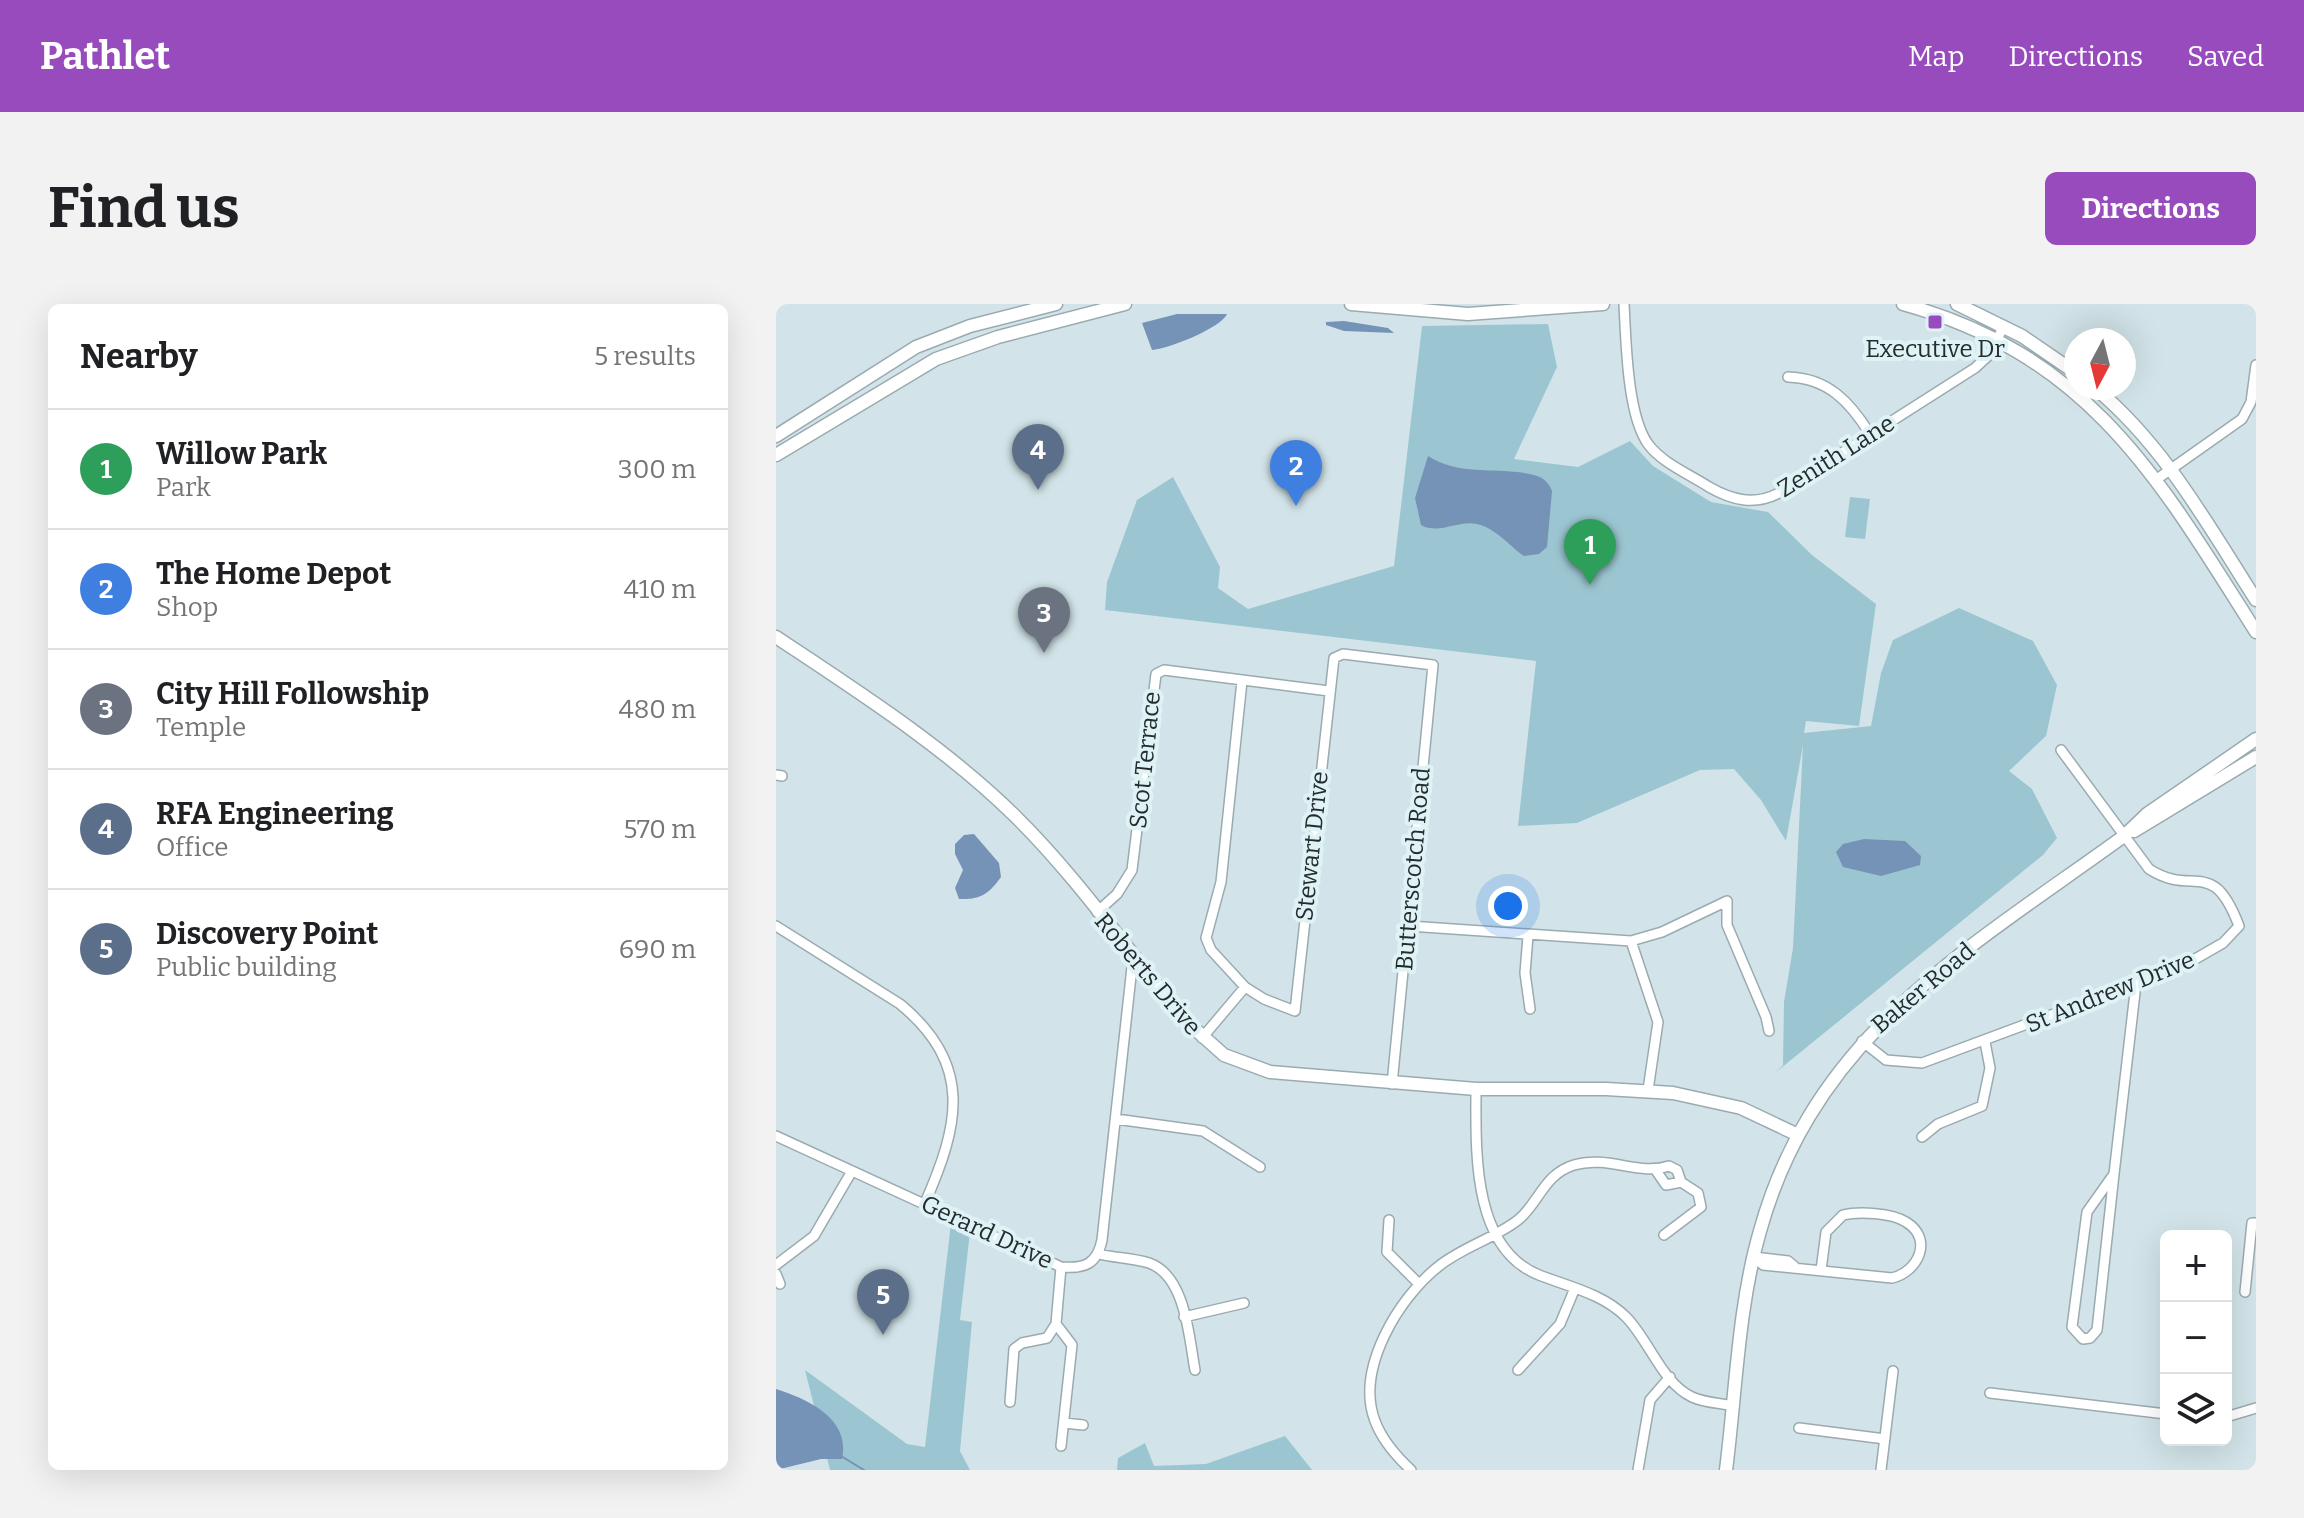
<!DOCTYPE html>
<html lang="en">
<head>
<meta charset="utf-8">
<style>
  :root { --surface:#fff; --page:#f2f2f2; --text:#202124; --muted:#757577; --line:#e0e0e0; --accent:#984bbd }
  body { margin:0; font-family:Bitter,serif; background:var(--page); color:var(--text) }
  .controls { position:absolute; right:24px; bottom:24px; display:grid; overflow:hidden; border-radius:12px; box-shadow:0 8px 32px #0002 }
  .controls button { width:72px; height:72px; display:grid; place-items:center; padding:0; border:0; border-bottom:2px solid var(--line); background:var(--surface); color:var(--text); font:40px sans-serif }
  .compass { position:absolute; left:1288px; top:24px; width:72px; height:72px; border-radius:50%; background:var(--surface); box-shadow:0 8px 32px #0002; rotate:187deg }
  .you { position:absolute; left:732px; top:602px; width:28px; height:28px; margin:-20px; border:6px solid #fff; border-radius:50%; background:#1a73e8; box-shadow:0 0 0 12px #1a73e833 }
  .badge { display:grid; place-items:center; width:52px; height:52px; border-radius:50%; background:var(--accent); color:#fff; font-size:26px; font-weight:700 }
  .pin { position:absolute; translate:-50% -66px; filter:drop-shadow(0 2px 4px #0008) }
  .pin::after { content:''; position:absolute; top:42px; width:28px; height:24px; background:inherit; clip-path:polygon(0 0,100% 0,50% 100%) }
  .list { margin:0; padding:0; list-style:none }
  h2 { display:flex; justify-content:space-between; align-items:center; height:104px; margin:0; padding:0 32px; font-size:34px }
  h2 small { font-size:26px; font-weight:400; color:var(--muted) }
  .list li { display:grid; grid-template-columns:52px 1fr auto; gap:24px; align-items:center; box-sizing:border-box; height:120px; padding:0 32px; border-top:2px solid var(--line) }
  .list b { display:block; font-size:30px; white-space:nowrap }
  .list p { margin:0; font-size:26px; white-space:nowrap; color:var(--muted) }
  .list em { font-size:26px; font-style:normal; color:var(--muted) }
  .icon { flex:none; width:44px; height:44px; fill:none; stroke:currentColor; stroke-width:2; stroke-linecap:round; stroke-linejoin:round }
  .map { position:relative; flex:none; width:1480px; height:1166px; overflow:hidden; border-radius:12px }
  header { display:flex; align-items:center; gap:48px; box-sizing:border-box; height:112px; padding:0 40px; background:var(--accent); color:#fff }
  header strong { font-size:38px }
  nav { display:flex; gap:44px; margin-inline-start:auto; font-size:28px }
  .intro { display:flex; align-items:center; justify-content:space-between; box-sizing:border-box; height:192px; padding:0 48px }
  h1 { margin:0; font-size:56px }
  .button { padding:20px 36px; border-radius:12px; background:var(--accent); color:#fff; font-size:28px; font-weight:700 }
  main { display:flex; gap:48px; padding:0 48px }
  aside { flex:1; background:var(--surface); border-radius:12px; box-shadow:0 8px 32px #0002 }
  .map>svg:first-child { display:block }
  .green { fill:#9bc6d1 }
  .water { fill:#7593b7 }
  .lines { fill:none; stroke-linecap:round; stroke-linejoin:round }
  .stream { stroke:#7593b7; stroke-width:2 }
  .street-casing { stroke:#9aabb0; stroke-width:12 }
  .secondary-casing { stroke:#9aabb0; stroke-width:15 }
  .street { stroke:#fff; stroke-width:9 }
  .secondary { stroke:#fff; stroke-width:12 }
  .poi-dot { fill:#984bbd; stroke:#dff2f6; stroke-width:3 }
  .labels { text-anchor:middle; stroke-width:8; stroke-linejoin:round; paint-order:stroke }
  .poi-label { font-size:24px; fill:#252c2d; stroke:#dff2f6 }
  .street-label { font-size:24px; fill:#252c2d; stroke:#dff2f6 }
</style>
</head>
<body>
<header>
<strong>Pathlet</strong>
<nav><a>Map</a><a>Directions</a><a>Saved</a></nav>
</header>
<div class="intro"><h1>Find us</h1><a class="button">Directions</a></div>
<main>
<aside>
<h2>Nearby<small>5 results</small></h2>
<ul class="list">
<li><span class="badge" style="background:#2e9e5b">1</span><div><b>Willow Park</b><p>Park</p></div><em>300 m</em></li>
<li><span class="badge" style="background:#3f7fe0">2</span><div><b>The Home Depot</b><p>Shop</p></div><em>410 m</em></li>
<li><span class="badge" style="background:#6b7280">3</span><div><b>City Hill Followship</b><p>Temple</p></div><em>480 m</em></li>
<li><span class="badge" style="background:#5c6f8a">4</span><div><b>RFA Engineering</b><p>Office</p></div><em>570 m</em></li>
<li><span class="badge" style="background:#5c6f8a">5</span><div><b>Discovery Point</b><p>Public building</p></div><em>690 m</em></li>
</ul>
</aside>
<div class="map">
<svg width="1480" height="1166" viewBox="0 0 1480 1166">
  <rect width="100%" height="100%" fill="#d2e4e9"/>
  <!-- green -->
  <path class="green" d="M 772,20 L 781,63 L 738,155 L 802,163 L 854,137 L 877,162 L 935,198 L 992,208 L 1036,251 L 1100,300 L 1083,422 L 1030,417 L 1028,429 L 1095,422 L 1105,369 L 1117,336 L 1183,304 L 1257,337 L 1281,381 L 1270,432 L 1233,467 L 1256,485 L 1281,534 L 1267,551 L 999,769 L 1007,761 L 1008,698 L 1017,644 L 1027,441 L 1010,537 L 985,496 L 958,465 L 924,466 L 801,519 L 742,522 L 760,357 L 329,306 L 331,278 L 361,196 L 397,173 L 444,263 L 442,284 L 472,305 L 618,262 L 646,22 Z
    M 1074,193 L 1094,195 L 1089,235 L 1069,233 Z
    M 175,919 L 194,928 L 184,1016 L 196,1018 L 184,1147 L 194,1166 L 54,1166 L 29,1066 L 131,1140 L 149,1143 Z
    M 509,1132 L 536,1166 L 341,1166 L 342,1154 L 369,1139 L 378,1162 L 430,1160 Z"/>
  <!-- water -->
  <path class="water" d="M 401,10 L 451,10 C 445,24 392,45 376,46 L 366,19 Z
    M 568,17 L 612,24 L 618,29 L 568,27 L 550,21 L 550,18 Z
    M 652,152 C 684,173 723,162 758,171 C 767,173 773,179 776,187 L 771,243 L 763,250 L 748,252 C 732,241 721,225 701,220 C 682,216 663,231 645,221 L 639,194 Z
    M 198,530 L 223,559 L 225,573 C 213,590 204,596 183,595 L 179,584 L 187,566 L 179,550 L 179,540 L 188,531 Z
    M 1088,535 L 1129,537 L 1145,552 L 1144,561 L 1105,572 L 1067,563 L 1060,548 L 1067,540 Z
    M 0,1085 C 31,1095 75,1114 66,1155 L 45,1155 L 0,1166 Z"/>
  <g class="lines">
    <!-- stream -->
    <path class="stream" d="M 65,1152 L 88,1166"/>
    <defs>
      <path id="street" d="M 848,0 C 850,36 851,111 872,140 C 886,159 913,170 933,183 C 956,196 978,202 1003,189 L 1199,64 L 1212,52 L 1228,22
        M 1012,73 C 1052,74 1074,98 1094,130
        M 1381,175 L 1466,115 L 1475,98 L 1480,61
        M 466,377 L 445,578 L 430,634 L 435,646 L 469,683 L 488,695 L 519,707 L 558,354 L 567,350 L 657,361 L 616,780
        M 0,471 L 6,472
        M 321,608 L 341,590 L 356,566 L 380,370 L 388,366 L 553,387
        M 0,622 L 124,700 C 198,761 183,821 149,899
        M 633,622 L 855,637 L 886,628 L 951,597 L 951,621 L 990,713 L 993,727
        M 752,632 L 749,669 L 754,705
        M 855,637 L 882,718 L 872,786
        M 426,734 L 469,683
        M 1086,737 L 1110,756 L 1146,759 L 1407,662 L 1447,639 L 1463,622 C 1436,551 1418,594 1373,565 L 1285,446
        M 700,785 C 700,844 695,944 763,971 C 794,983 827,990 850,1013 C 873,1036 886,1079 916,1093 C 929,1099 944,1099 958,1102
        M 340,815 L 427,827 L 484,863
        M 0,832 L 285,963 C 309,965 321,960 326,936 L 357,654
        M 1146,833 L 1162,820 L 1206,802 L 1214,764 L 1209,738
        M 881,868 L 890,881 L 905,878
        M 1338,870 L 1321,1026 L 1314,1034 L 1307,1035 L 1296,1023 L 1311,908 L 1338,870 L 1360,680
        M 613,916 L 611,948 L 643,980
        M 323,950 C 339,954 357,954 373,959 C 410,972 413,1034 419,1066
        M 978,953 L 987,961 L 1116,974 C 1142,968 1158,935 1130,918 C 1116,909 1083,907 1067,911 L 1050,928 L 1045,966
        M 978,953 L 1012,957 L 1019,963
        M 0,961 L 38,932 L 76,867
        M 285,963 L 280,1020 L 296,1041 L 285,1142
        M 0,970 L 4,980
        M 1469,988 L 1476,919 L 1480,919
        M 408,1013 L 468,999
        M 742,1066 L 784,1020 L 799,984
        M 1214,1089 L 1390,1110
        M 234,1098 L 238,1045 L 246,1039 L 271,1034 L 280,1020
        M 1450,1113 L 1480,1104
        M 288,1119 L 307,1121
        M 1023,1124 L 1109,1135
        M 635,1166 C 620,1152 606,1136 599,1117 C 579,1065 623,993 663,962 C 687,943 719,934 742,916 C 763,899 768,870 798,861 C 832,851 863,872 893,862 L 901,866 L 905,878 L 922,889 L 925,903 L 888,931
        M 862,1166 L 874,1096 L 894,1073
        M 1105,1166 L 1117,1067"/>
      <path id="secondary" d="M 575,0 L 692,10 L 827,0
        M 1127,0 C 1315,52 1383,175 1480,328
        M 1181,0 L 1246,32 L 1300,69
        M 1319,84 C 1388,141 1432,221 1480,296
        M 0,132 L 140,43 L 194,22 L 280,0
        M 0,151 L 160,55 L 222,33 L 349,0
        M 0,333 C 81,387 169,443 239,512 C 302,574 354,650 411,718 L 448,751 L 494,768 L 700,785 L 830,785 L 897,789 L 965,804 L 1022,831
        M 1358,527 L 1480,453
        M 950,1166 C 960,1087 962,1003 984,927 C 1039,729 1194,644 1348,532 L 1371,510 L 1480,435"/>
    </defs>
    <!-- street casing -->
    <use href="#street" class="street-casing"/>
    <!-- secondary casing -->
    <use href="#secondary" class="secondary-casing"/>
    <!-- street -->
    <use href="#street" class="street"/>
    <!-- secondary -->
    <use href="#secondary" class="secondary"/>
  </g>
  <!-- markers -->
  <rect class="poi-dot" x="1151" y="10" width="16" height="16" rx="4"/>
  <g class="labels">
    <!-- poi labels -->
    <g class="poi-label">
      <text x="1159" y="53">Executive Dr</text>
    </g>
    <!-- street labels -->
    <g class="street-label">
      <text transform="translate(1060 152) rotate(-32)" y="8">Zenith Lane</text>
      <text transform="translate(369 456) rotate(-84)" y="8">Scot Terrace</text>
      <text transform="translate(536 542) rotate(-84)" y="8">Stewart Drive</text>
      <text transform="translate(637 565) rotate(-85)" y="8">Butterscotch Road</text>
      <text transform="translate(372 670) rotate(50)" y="8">Roberts Drive</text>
      <text transform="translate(1147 684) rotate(-40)" y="8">Baker Road</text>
      <text transform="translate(1334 688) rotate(-22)" y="8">St Andrew Drive</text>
      <text transform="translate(211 928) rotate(25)" y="8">Gerard Drive</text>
    </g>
  </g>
</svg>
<div class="controls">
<button>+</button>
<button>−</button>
<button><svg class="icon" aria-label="layers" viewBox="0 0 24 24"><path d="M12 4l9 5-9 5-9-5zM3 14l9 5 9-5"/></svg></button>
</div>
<svg class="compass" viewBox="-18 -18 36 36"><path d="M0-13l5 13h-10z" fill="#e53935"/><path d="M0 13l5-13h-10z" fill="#757577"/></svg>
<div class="you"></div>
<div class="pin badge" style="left:814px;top:281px;background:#2e9e5b">1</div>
<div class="pin badge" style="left:520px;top:202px;background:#3f7fe0">2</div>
<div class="pin badge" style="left:268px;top:349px;background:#6b7280">3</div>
<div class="pin badge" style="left:262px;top:186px;background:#5c6f8a">4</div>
<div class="pin badge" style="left:107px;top:1031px;background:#5c6f8a">5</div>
</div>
</main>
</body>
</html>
